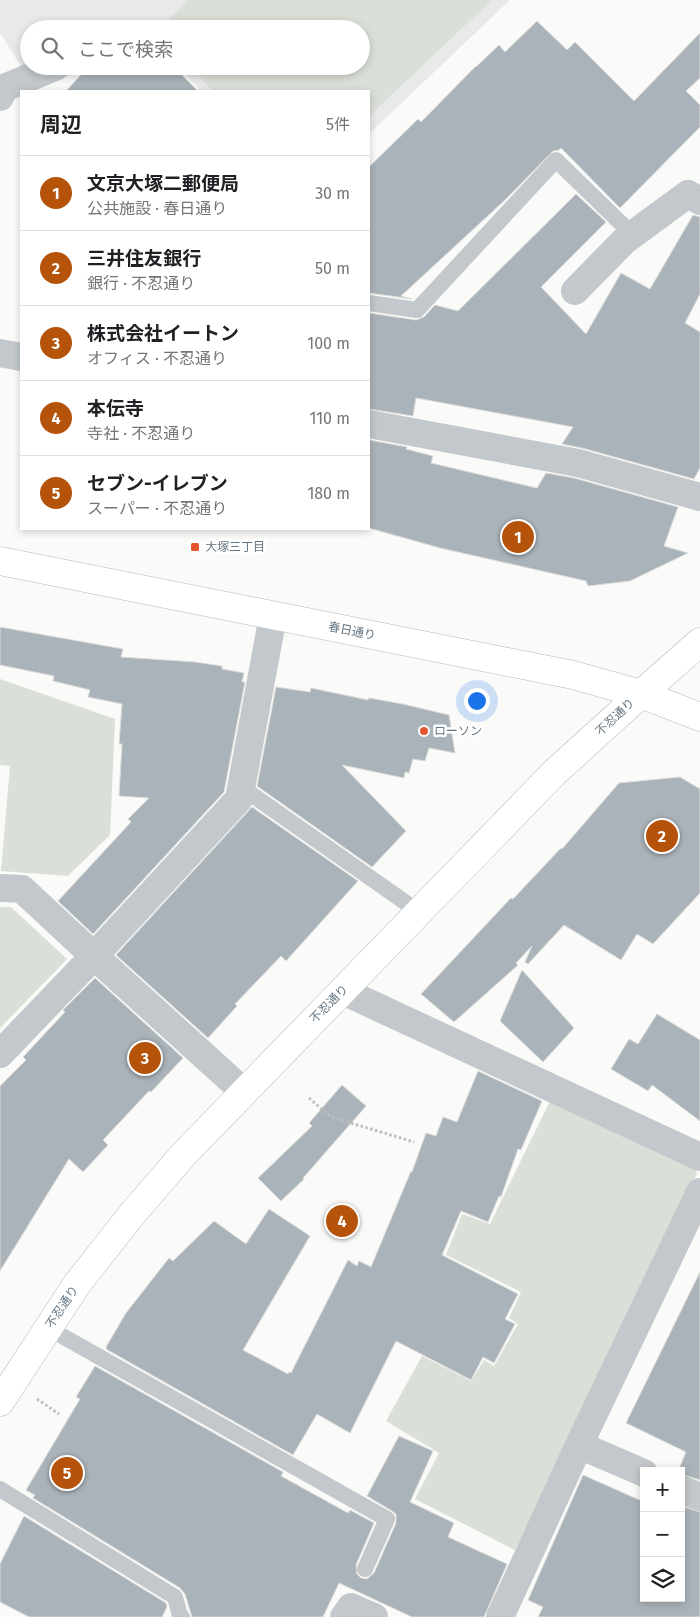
<!DOCTYPE html>
<html lang="ja">
<head>
<meta charset="utf-8">
<style>
  :root { --surface:#fff; --page:#f2f2f2; --text:#202124; --muted:#757577; --line:#e0e0e0; --accent:#b45309 }
  body { margin:0; font-family:"Fira Sans","Noto Sans JP",sans-serif; background:var(--page); color:var(--text) }
  .controls { position:absolute; right:15px; bottom:15px; display:grid; overflow:hidden; border-radius:0px; box-shadow:0 2px 8px #0003 }
  .controls button { width:45px; height:45px; display:grid; place-items:center; padding:0; border:0; border-bottom:1px solid var(--line); background:var(--surface); color:var(--text); font:25px sans-serif }
  .you { position:absolute; left:476px; top:700px; width:18px; height:18px; margin:-12px; border:4px solid #fff; border-radius:50%; background:#1a73e8; box-shadow:0 0 0 8px #1a73e833 }
  .badge { display:grid; place-items:center; width:32px; height:32px; border-radius:50%; background:var(--accent); color:#fff; font-size:16px; font-weight:700 }
  .pin { position:absolute; translate:-50% -50%; border:2px solid #fff; box-shadow:0 1px 5px #0006 }
  .list { margin:0; padding:0; list-style:none }
  h2 { display:flex; justify-content:space-between; align-items:center; height:65px; margin:0; padding:0 20px; font-size:21px }
  h2 small { font-size:16px; font-weight:400; color:var(--muted) }
  .list li { display:grid; grid-template-columns:32px 1fr auto; gap:15px; align-items:center; box-sizing:border-box; height:75px; padding:0 20px; border-top:1px solid var(--line) }
  .list b { display:block; font-size:19px; white-space:nowrap }
  .list p { margin:0; font-size:16px; white-space:nowrap; color:var(--muted) }
  .list em { font-size:16px; font-style:normal; color:var(--muted) }
  .icon { flex:none; width:28px; height:28px; fill:none; stroke:currentColor; stroke-width:2; stroke-linecap:round; stroke-linejoin:round }
  .map { position:relative; flex:none; width:700px; height:1617px; overflow:hidden }
  .search { position:absolute; background:var(--surface); box-shadow:0 2px 8px #0003; left:20px; top:20px; width:350px; height:55px; display:flex; align-items:center; gap:12px; box-sizing:border-box; padding:0 18px; border-radius:28px; color:var(--muted); font-size:19px }
  .panel { position:absolute; background:var(--surface); box-shadow:0 2px 8px #0003; left:20px; top:90px; width:350px; height:440px; border-radius:0px }
  .map>svg:first-child { display:block }
  .built { fill:#e8e9e9 }
  .green { fill:#dadfd7 }
  .building { fill:#aab3b9; stroke:#dcdcda }
  .lines { fill:none; stroke-linecap:round; stroke-linejoin:round }
  .secondary-casing { stroke:#b3babf; stroke-width:29 }
  .highway-casing { stroke:#b4b9bd; stroke-width:29 }
  .path { stroke:#bbbfc2; stroke-width:3; stroke-dasharray:2.5 2.5; stroke-linecap:butt }
  .lane { stroke:#c3c8cc; stroke-width:16 }
  .street { stroke:#c3c8cc; stroke-width:28 }
  .secondary { stroke:#fff; stroke-width:28 }
  .highway { stroke:#fff; stroke-width:28 }
  .poi-dot { fill:#e4572e; stroke:#fff; stroke-width:2 }
  .labels { text-anchor:middle; stroke-width:5; stroke-linejoin:round; paint-order:stroke }
  .poi-label { font-size:12px; fill:#657683; stroke:#fff; text-anchor:start }
  .street-label { font-size:12px; fill:#657683; stroke:#fff }
</style>
</head>
<body>
<div class="map">
<svg width="700" height="1617" viewBox="0 0 700 1617">
  <rect width="100%" height="100%" fill="#fafaf8"/>
  <!-- built -->
  <path class="built" d="M 0,0 L 510,0 L 369,134 L 369,91 L 201,91 L 177,66 L 361,66 L 361,29 L 139,29 L 129,21 L 112,29 L 29,29 L 29,66 L 23,69 L 0,33 Z"/>
  <!-- green -->
  <path class="green" d="M 189,0 L 492,0 L 369,116 L 369,91 L 213,91 L 189,66 L 361,66 L 361,29 L 159,29 Z
    M 0,679 L 115,719 L 110,835 L 68,876 L 1,871 L 10,766 L 0,765 Z
    M 0,907 L 11,907 L 67,959 L 0,1028 Z
    M 551,1099 L 694,1166 L 697,1174 L 515,1550 L 415,1499 L 439,1453 L 386,1421 L 422,1356 L 471,1381 L 484,1360 L 494,1366 L 518,1324 L 509,1318 L 521,1292 L 446,1255 L 462,1214 L 490,1224 Z"/>
  <!-- building -->
  <path class="building" d="M 537,21 L 567,50 L 575,42 L 634,101 L 700,33 L 700,78 L 686,91 L 700,105 L 700,127 L 620,208 L 561,148 L 559,150 L 553,151 L 505,200 L 401,296 L 412,299 L 369,293 L 369,167 L 418,119 L 421,122 L 476,66 L 476,67 L 499,45 L 505,52 Z
    M 89,66 L 173,66 L 198,91 L 66,91 Z
    M 576,194 L 606,222 L 541,287 L 586,334 L 621,273 L 650,289 L 693,215 L 700,217 L 700,294 L 685,323 L 700,332 L 700,468 L 694,479 L 582,448 L 562,444 L 573,427 L 416,398 L 413,416 L 369,409 L 369,313 L 416,320 L 424,317 L 435,305 L 458,311 Z
    M 369,440 L 407,447 L 406,449 L 433,456 L 431,463 L 537,488 L 546,473 L 574,478 L 678,507 L 664,546 L 688,553 L 630,581 L 588,586 L 586,581 L 440,548 L 369,528 Z
    M 0,627 L 123,649 L 121,657 L 195,662 L 222,666 L 222,669 L 244,673 L 242,682 L 245,682 L 224,792 L 93,934 L 58,901 L 131,822 L 128,819 L 149,798 L 119,796 L 122,744 L 119,744 L 122,704 L 88,697 L 90,690 L 53,681 L 54,676 L 0,665 Z
    M 276,687 L 310,692 L 311,688 L 368,700 L 369,698 L 403,704 L 449,715 L 455,753 L 429,748 L 425,761 L 413,759 L 409,773 L 405,772 L 404,778 L 342,765 L 406,831 L 372,867 L 257,786 Z
    M 680,777 L 700,789 L 700,893 L 653,944 L 637,934 L 621,960 L 564,925 L 528,964 L 525,962 L 532,946 L 516,963 L 518,965 L 454,1022 L 421,994 L 511,898 L 513,899 L 561,848 L 562,849 L 619,783 Z
    M 252,807 L 358,881 L 286,961 L 281,956 L 235,1004 L 237,1006 L 208,1038 L 116,955 Z
    M 522,970 L 574,1028 L 543,1062 L 500,1021 Z
    M 95,978 L 183,1058 L 151,1092 L 149,1091 L 103,1140 L 108,1145 L 83,1172 L 69,1159 L 0,1271 L 0,1086 L 26,1060 L 23,1057 L 65,1012 L 63,1010 Z
    M 657,1014 L 700,1040 L 700,1121 L 652,1085 L 648,1091 L 611,1069 L 629,1039 L 638,1044 Z
    M 478,1071 L 542,1101 L 521,1150 L 518,1149 L 501,1197 L 499,1196 L 488,1222 L 461,1211 L 442,1255 L 518,1294 L 505,1319 L 515,1324 L 494,1363 L 483,1357 L 471,1380 L 396,1341 L 350,1433 L 317,1414 L 293,1455 L 106,1349 L 107,1347 L 106,1347 L 126,1313 L 169,1258 L 173,1261 L 214,1221 L 246,1244 L 269,1209 L 310,1236 L 243,1350 L 288,1374 L 289,1372 L 291,1373 L 348,1260 L 357,1266 L 359,1261 L 371,1267 L 411,1171 L 412,1172 L 426,1133 L 436,1136 L 443,1117 L 457,1122 Z
    M 342,1085 L 366,1106 L 303,1178 L 304,1179 L 281,1201 L 258,1178 L 312,1126 L 309,1123 Z
    M 700,1272 L 700,1480 L 681,1474 L 681,1471 L 678,1471 L 686,1452 L 626,1423 Z
    M 95,1366 L 283,1472 L 281,1476 L 348,1513 L 350,1510 L 374,1523 L 356,1565 L 357,1574 L 361,1578 L 367,1579 L 374,1573 L 396,1523 L 396,1514 L 392,1511 L 367,1496 L 399,1436 L 433,1451 L 410,1502 L 454,1523 L 448,1537 L 507,1564 L 484,1617 L 412,1617 L 339,1583 L 323,1617 L 192,1617 L 185,1594 L 180,1588 L 33,1498 L 35,1495 L 26,1490 L 80,1399 L 76,1397 Z
    M 583,1475 L 644,1502 L 644,1598 L 681,1598 L 681,1506 L 700,1512 L 700,1617 L 538,1617 L 543,1607 L 528,1600 Z
    M 24,1516 L 166,1603 L 167,1607 L 162,1617 L 29,1617 L 0,1602 L 0,1564 Z"/>
  <g class="lines">
    <defs>
      <path id="secondary" d="M 0,1402 L 77,1284 L 133,1213 L 184,1154 L 554,773 L 641,694 L 700,642"/>
      <path id="highway" d="M 0,561 L 573,675 L 641,694 L 700,717"/>
    </defs>
    <!-- secondary casing -->
    <use href="#secondary" class="secondary-casing"/>
    <!-- highway casing -->
    <use href="#highway" class="highway-casing"/>
    <!-- path -->
    <path class="path" d="M 309,1098 L 331,1117 L 414,1142
      M 37,1399 L 59,1414"/>
    <!-- lane -->
    <path class="lane" d="M 369,303 L 417,310 L 556,160 L 632,234
      M 241,787 L 419,912
      M 48,1328 L 387,1519 L 365,1569
      M 0,1489 L 175,1597 L 180,1616 L 182,1617"/>
    <!-- street -->
    <path class="street" d="M 0,97 L 4,88 L 57,66
      M 575,291 L 624,241 L 688,194 L 700,201
      M 0,353 L 21,357
      M 369,424 L 578,463 L 700,497
      M 0,888 L 22,889 L 94,956 L 243,1091
      M 343,991 L 700,1157
      M 0,1054 L 94,956 L 239,799 L 273,616
      M 579,1445 L 644,1473
      M 681,1489 L 700,1497
      M 344,1617 L 351,1607 L 374,1617
      M 500,1617 L 579,1445 L 700,1192"/>
    <!-- secondary -->
    <use href="#secondary" class="secondary"/>
    <!-- highway -->
    <use href="#highway" class="highway"/>
  </g>
  <!-- markers -->
  <g class="poi-dot">
    <rect x="190" y="542" width="10" height="10" rx="2.5"/>
    <circle cx="424" cy="731" r="5"/>
  </g>
  <g class="labels">
    <!-- poi labels -->
    <g class="poi-label">
      <text x="205" y="551">大塚三丁目</text>
      <text x="434" y="735">ローソン</text>
    </g>
    <!-- street labels -->
    <g class="street-label">
      <text transform="translate(352 631) rotate(11)" y="4">春日通り</text>
      <text transform="translate(615 717) rotate(-43)" y="4">不忍通り</text>
      <text transform="translate(329 1004) rotate(-45)" y="4">不忍通り</text>
      <text transform="translate(62 1307) rotate(-56)" y="4">不忍通り</text>
    </g>
  </g>
</svg>
<div class="controls">
<button>+</button>
<button>−</button>
<button><svg class="icon" aria-label="layers" viewBox="0 0 24 24"><path d="M12 4l9 5-9 5-9-5zM3 14l9 5 9-5"/></svg></button>
</div>
<div class="you"></div>
<div class="pin badge" style="left:518px;top:537px">1</div>
<div class="pin badge" style="left:662px;top:836px">2</div>
<div class="pin badge" style="left:145px;top:1058px">3</div>
<div class="pin badge" style="left:342px;top:1221px">4</div>
<div class="pin badge" style="left:67px;top:1473px">5</div>
<div class="search"><svg class="icon" aria-label="search" viewBox="0 0 24 24"><circle cx="10" cy="10" r="6"/><path d="M15 15l6 6"/></svg>ここで検索</div>
<section class="panel">
<h2>周辺<small>5件</small></h2>
<ul class="list">
<li><span class="badge">1</span><div><b>文京大塚二郵便局</b><p>公共施設 · 春日通り</p></div><em>30 m</em></li>
<li><span class="badge">2</span><div><b>三井住友銀行</b><p>銀行 · 不忍通り</p></div><em>50 m</em></li>
<li><span class="badge">3</span><div><b>株式会社イートン</b><p>オフィス · 不忍通り</p></div><em>100 m</em></li>
<li><span class="badge">4</span><div><b>本伝寺</b><p>寺社 · 不忍通り</p></div><em>110 m</em></li>
<li><span class="badge">5</span><div><b>セブン-イレブン</b><p>スーパー · 不忍通り</p></div><em>180 m</em></li>
</ul>
</section>
</div>
</body>
</html>
